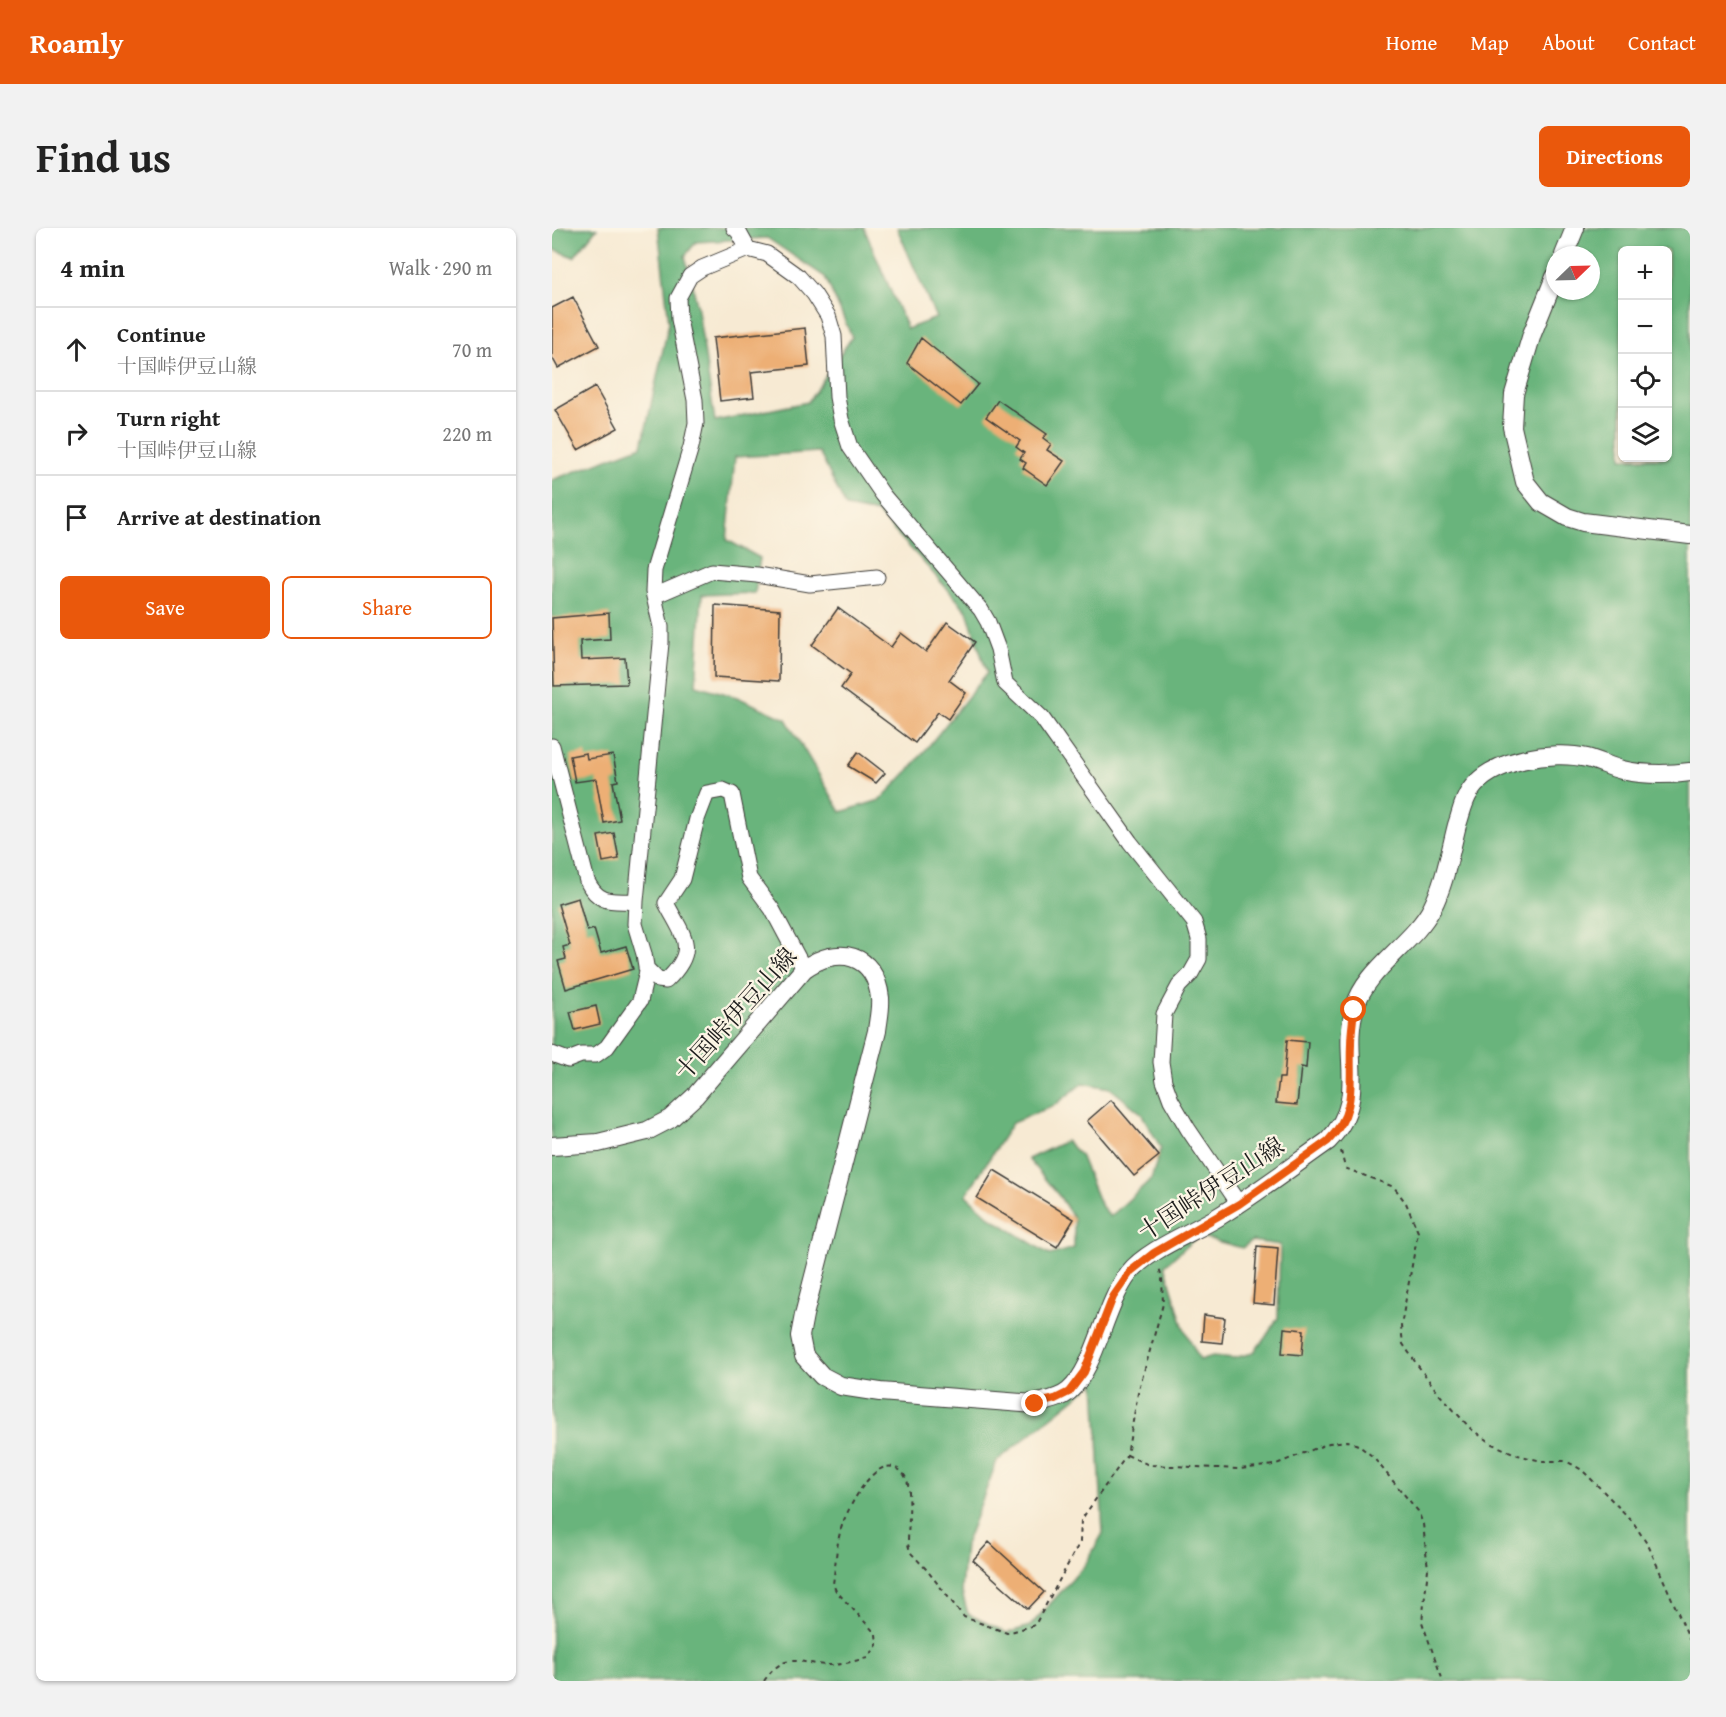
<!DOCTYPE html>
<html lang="en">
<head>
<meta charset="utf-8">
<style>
  :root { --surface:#fff; --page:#f2f2f2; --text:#222; --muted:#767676; --line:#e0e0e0; --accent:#ea580c }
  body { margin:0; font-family:"Gentium Book Plus","Noto Serif JP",serif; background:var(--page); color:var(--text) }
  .controls { position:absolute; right:18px; top:18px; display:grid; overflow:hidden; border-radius:9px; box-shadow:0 2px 4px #0004 }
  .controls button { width:54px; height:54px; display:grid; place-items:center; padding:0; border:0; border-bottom:2px solid var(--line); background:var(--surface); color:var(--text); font:30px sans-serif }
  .compass { position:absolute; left:994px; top:18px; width:54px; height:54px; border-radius:50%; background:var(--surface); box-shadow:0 2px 4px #0004; rotate:67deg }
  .stop { position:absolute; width:18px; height:18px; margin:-14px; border:4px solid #ea580c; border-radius:50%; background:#fff }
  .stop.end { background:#ea580c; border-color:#fff; box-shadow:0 2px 6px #0008 }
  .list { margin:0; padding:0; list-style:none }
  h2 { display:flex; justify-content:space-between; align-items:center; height:78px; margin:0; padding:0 24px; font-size:26px }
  h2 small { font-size:20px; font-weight:400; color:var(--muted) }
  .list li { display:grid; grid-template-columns:39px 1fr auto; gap:18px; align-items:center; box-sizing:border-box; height:84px; padding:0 24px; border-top:2px solid var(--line) }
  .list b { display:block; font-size:22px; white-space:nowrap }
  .list p { margin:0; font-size:20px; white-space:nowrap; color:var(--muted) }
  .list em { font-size:20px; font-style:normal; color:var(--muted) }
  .actions { display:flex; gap:12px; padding:18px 24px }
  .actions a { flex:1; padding:14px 0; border:2px solid var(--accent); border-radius:9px; text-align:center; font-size:21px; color:var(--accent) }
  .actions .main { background:var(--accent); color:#fff }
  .icon { flex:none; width:33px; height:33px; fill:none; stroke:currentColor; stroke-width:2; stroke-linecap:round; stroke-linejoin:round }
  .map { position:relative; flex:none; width:1138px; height:1453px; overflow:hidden; border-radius:9px }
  header { display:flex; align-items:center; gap:36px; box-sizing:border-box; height:84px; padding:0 30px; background:var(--accent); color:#fff }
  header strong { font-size:28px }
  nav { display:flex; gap:33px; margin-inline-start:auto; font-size:21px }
  .intro { display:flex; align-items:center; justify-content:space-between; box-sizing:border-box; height:144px; padding:0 36px }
  h1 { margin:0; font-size:42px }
  .button { padding:15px 27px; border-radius:9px; background:var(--accent); color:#fff; font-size:21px; font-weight:700 }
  main { display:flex; gap:36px; padding:0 36px }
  aside { flex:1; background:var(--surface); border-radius:9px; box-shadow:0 2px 4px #0004 }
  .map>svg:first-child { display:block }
  .forest { fill:#69b47c; stroke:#42684c; stroke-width:1.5; fill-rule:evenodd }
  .building { fill:#edaf75 }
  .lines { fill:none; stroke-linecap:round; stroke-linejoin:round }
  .minor-casing { stroke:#3d3b37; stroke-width:17 }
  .major-casing { stroke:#3d3b37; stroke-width:20 }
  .path { stroke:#3d3b37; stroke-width:2; stroke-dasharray:4.5 4.5; stroke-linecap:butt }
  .minor { stroke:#fff; stroke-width:15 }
  .major { stroke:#fff; stroke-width:18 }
  .route { stroke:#ea580c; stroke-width:8 }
  .labels { text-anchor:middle; stroke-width:4.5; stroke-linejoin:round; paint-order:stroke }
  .street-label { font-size:24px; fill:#1c1c1c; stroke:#fcf5e5 }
</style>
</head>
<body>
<header>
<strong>Roamly</strong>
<nav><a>Home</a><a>Map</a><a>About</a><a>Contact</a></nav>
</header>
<div class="intro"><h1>Find us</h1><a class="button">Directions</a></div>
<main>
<aside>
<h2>4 min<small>Walk · 290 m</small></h2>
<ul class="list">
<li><svg class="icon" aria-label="ahead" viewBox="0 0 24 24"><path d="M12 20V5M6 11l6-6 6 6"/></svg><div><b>Continue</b><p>十国峠伊豆山線</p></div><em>70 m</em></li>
<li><svg class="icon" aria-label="right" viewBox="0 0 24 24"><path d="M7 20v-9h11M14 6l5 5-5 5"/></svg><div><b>Turn right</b><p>十国峠伊豆山線</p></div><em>220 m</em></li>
<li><svg class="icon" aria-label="arrive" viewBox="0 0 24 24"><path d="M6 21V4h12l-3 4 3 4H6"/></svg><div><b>Arrive at destination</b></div></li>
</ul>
<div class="actions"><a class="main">Save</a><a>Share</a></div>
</aside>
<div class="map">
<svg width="1138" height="1453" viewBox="0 0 1138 1453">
  <rect width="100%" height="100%" fill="#fcf5e5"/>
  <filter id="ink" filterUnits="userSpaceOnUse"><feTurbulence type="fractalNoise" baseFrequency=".0167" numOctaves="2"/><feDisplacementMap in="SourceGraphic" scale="12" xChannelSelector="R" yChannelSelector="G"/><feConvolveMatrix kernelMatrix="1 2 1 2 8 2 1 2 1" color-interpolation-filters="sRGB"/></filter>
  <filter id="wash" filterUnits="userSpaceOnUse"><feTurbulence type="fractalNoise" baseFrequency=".008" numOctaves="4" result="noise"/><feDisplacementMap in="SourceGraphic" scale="24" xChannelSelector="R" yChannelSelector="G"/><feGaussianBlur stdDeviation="1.35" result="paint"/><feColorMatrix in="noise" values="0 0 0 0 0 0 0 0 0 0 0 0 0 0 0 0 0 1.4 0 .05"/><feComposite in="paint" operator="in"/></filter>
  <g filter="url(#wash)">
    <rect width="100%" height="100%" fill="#f7ead3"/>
    <!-- forest -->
    <path class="forest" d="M 0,0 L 45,0 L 22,29 L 0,21 Z
      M 106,0 L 312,0 L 355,101 L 384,90 L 345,0 L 1138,0 L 1138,1453 L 0,1453 L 0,252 L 90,218 L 117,94 ZM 215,10 L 273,49 L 300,109 L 256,174 L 163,193 L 145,76 L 133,28 L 144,14 ZM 1070,22 L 1116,22 L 1116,230 L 1070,230 ZM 1003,27 L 1039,27 L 1039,63 L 1003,63 ZM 267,224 L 294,279 L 325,285 L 365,327 L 415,383 L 435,445 L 359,540 L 328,572 L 289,584 L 234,491 L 185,469 L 144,457 L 150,367 L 203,365 L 208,330 L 175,312 L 183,229 ZM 531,855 L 558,860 L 589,885 L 609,920 L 599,951 L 558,989 L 548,976 L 528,927 L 514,913 L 476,931 L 508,969 L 522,991 L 522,1020 L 498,1027 L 438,989 L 414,967 L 460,895 L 503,877 ZM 646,1008 L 690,1020 L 700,1013 L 728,1017 L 726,1090 L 713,1110 L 701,1125 L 682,1130 L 660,1128 L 648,1132 L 631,1098 L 613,1037 ZM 543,1154 L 551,1305 L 533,1337 L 478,1398 L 455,1405 L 416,1386 L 409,1361 L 413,1317 L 445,1233 Z"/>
    <g id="blocks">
      <!-- building -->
      <path class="building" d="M 21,69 L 47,118 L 6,140 L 0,129 L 0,80 Z
        M 253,100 L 257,138 L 199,144 L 202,169 L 168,173 L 161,110 Z
        M 369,110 L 426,156 L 409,177 L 355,135 Z
        M 43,159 L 66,200 L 26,222 L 3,182 Z
        M 446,172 L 495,206 L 491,210 L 499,216 L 495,222 L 512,233 L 495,257 L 471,240 L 474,235 L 468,231 L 472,225 L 464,219 L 468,213 L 434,189 Z
        M 163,377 L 228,382 L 227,453 L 162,449 Z
        M 286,380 L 339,419 L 349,405 L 374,424 L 395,394 L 423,414 L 397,452 L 414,465 L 396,491 L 386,484 L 363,515 L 289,460 L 299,446 L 260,417 Z
        M 57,385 L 58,411 L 28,413 L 29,432 L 73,430 L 75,456 L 2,458 L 0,390 Z
        M 306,524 L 333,545 L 324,555 L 296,538 Z
        M 34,525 L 35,531 L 61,527 L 66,553 L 61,554 L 68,592 L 52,595 L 44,551 L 23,554 L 18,528 Z
        M 62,605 L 67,631 L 51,634 L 46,608 Z
        M 26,670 L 35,703 L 42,701 L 49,725 L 74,718 L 81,741 L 14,761 L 6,733 L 14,731 L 11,719 L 18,717 L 6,676 Z
        M 44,778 L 48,796 L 23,802 L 18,784 Z
        M 735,812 L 756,814 L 754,840 L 749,839 L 745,877 L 724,875 L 727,850 L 732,850 Z
        M 559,872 L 607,928 L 582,948 L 535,893 Z
        M 442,942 L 522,991 L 505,1019 L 425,970 Z
        M 705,1018 L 726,1020 L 722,1077 L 701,1075 Z
        M 652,1087 L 673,1090 L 670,1115 L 650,1113 Z
        M 732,1100 L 752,1102 L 750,1127 L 730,1125 Z
        M 437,1314 L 492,1364 L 476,1381 L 421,1332 Z"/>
    </g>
  </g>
  <g filter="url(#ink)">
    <use href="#blocks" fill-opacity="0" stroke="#3d3b37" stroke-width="1.5"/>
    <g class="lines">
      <defs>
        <path id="minor" d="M 182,0 L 186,3 L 196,21
          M 102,368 L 160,343 L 205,347 L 258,356 L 325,349
          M 0,518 L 35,653 C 47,677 60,673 84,673
          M 94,740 L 106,752 L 114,753 C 147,721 132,710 114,675 L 130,651 L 145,591 L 155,565 L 171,562 L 180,566 L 197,650 L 220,681 L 252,741
          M 0,826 L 16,832 L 29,827 L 44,827 L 55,819 L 88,773 L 95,744 L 92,726 L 83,696 L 84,673 L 109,415 L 109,399 L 101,364 L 102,342 L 139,219 L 144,195 L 143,172 L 127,91 L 126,70 L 138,48 L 150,40 L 196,21 L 215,26 L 247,49 L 262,66 L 276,88 L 282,108 L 285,169 L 289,191 L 298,219 L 331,267 L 429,382 L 436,394 L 446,421 L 453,455 L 490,490 L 578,614 L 642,694 L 647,711 L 647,731 L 638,747 L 627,758 L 612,786 L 609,834 L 612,853 L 619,872 L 636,901 L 687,976"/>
        <path id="major" d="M 1012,27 L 1023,0
          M 1003,49 L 980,106 L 962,166 L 960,199 L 973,254 L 989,274 L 1015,289 L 1031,294 L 1138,307
          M 0,918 L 46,915 L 95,903 L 118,891 L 143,868 L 252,741 C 286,717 323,725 328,770 C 329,781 326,793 325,803 L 252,1087 L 248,1108 L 252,1128 L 270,1148 L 289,1158 L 328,1164 L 483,1176 C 494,1173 508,1171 517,1163 C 545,1138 551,1079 577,1045 C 595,1022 640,1005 666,989 C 704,966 739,939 776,913 C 818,870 788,828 803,779 C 813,742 862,715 880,680 C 893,655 898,624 905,597 C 909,586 911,573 918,563 C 939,531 1001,522 1035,530 C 1047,533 1058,539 1070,542 C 1092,547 1116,547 1138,544"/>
      </defs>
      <!-- minor casing -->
      <use href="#minor" class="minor-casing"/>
      <!-- major casing -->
      <use href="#major" class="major-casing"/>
      <!-- path -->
      <path class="path" d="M 789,923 L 793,940 L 842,959 L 854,975 L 866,1004 L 849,1098 L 851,1116 L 864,1135 L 887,1166 L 919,1201 L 940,1216 L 966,1227 L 989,1233 L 1014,1233 L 1030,1242 L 1053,1265 L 1081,1294 L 1097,1319 L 1138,1412
        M 575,1227 L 597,1237 L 688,1241 L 722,1237 L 777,1215 L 796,1213 L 806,1217 L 820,1228 L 866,1283 L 871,1296 L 876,1341 L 870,1394 L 891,1453
        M 212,1453 C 234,1421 247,1437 279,1437 C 291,1437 304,1432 316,1430 L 325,1417 L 324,1406 L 284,1363 L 281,1356 C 284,1335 284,1312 292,1292 C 299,1276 323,1227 346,1241 C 351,1244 355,1250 356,1256 C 359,1271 356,1300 356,1316 L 358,1324 L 374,1341 L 412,1389 L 455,1405 L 483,1397 L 528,1314 L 529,1292 L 575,1227 L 586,1165 L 611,1076 L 610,1050 L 607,1039"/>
      <!-- minor -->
      <use href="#minor" class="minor"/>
      <!-- major -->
      <use href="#major" class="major"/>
    </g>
  </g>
  <g class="lines" filter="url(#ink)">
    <!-- route -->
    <path class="route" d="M 483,1176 L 503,1171 L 517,1164 L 532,1144 L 561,1069 L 579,1043 L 602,1025 L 687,976 L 776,913 C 806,882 797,855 799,816 C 799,804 801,793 802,782"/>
  </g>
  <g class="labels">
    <!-- street labels -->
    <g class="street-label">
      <text transform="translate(184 786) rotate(-48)" y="8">十国峠伊豆山線</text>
      <text transform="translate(659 961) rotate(-33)" y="8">十国峠伊豆山線</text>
    </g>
  </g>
</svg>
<div class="controls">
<button>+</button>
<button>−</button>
<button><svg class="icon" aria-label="locate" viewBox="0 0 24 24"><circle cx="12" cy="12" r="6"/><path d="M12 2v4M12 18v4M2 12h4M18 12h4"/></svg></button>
<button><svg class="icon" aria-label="layers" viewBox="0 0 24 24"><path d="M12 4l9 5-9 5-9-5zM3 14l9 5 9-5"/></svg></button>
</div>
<svg class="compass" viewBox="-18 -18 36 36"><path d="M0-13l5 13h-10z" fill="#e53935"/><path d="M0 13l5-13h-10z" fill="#767676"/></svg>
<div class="stop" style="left:802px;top:782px"></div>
<div class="stop end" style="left:483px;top:1176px"></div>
</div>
</main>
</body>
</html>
